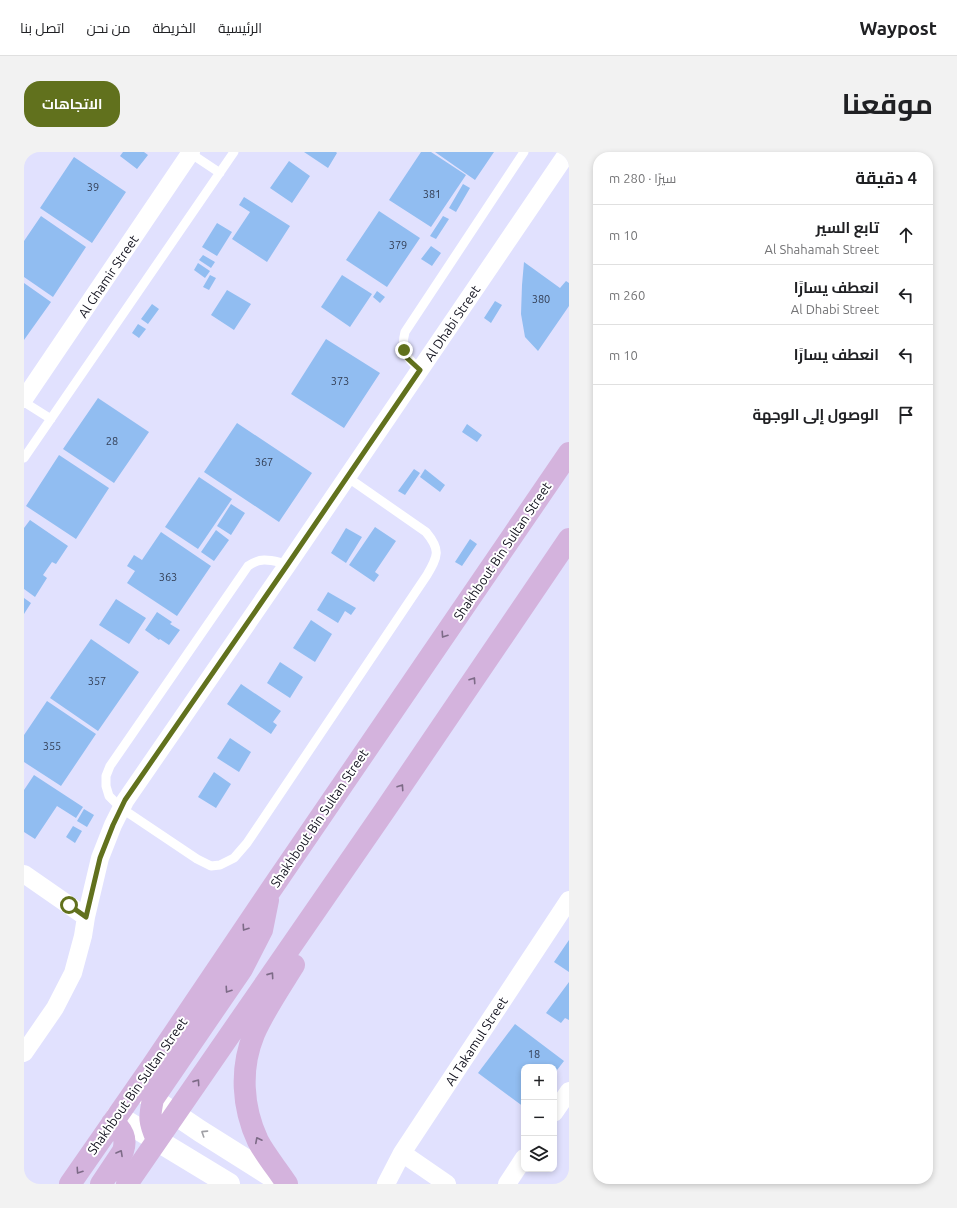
<!DOCTYPE html>
<html lang="ar">
<head>
<meta charset="utf-8">
<style>
  :root { --surface:#fff; --page:#f2f2f2; --text:#202124; --muted:#757577; --line:#e0e0e0; --accent:#61711d }
  body { margin:0; font-family:Ubuntu,Cairo,sans-serif; background:var(--page); color:var(--text); direction:rtl }
  .controls { position:absolute; right:12px; bottom:12px; display:grid; overflow:hidden; border-radius:8px; box-shadow:0 2px 6px #0003 }
  .controls button { width:36px; height:36px; display:grid; place-items:center; padding:0; border:0; border-bottom:1px solid var(--line); background:var(--surface); color:var(--text); font:20px sans-serif }
  .stop { position:absolute; width:12px; height:12px; margin:-9px; border:3px solid #61711d; border-radius:50%; background:#fff }
  .stop.end { background:#61711d; border-color:#fff; box-shadow:0 1px 4px #0008 }
  .list { margin:0; padding:0; list-style:none }
  h2 { display:flex; justify-content:space-between; align-items:center; height:52px; margin:0; padding:0 16px; font-size:17px }
  h2 small { font-size:13px; font-weight:400; color:var(--muted) }
  .list li { display:grid; grid-template-columns:26px 1fr auto; gap:12px; align-items:center; box-sizing:border-box; height:60px; padding:0 16px; border-top:1px solid var(--line) }
  .list b { display:block; font-size:15px; white-space:nowrap }
  .list p { margin:0; font-size:13px; white-space:nowrap; color:var(--muted) }
  .list em { font-size:13px; font-style:normal; color:var(--muted) }
  .icon { flex:none; width:22px; height:22px; fill:none; stroke:currentColor; stroke-width:2; stroke-linecap:round; stroke-linejoin:round }
  .map { position:relative; flex:none; width:545px; height:1032px; overflow:hidden; direction:ltr; border-radius:16px }
  header { display:flex; align-items:center; gap:24px; box-sizing:border-box; height:56px; padding:0 20px; background:var(--surface); border-bottom:1px solid var(--line) }
  header strong { font-size:19px }
  nav { display:flex; gap:22px; margin-inline-start:auto; font-size:14px }
  .intro { display:flex; align-items:center; justify-content:space-between; box-sizing:border-box; height:96px; padding:0 24px }
  h1 { margin:0; font-size:28px }
  .button { padding:10px 18px; border-radius:16px; background:var(--accent); color:#fff; font-size:14px; font-weight:700 }
  main { display:flex; gap:24px; padding:0 24px }
  aside { flex:1; background:var(--surface); border-radius:16px; box-shadow:0 2px 6px #0003 }
  .map>svg:first-child { display:block }
  .building { fill:#91bdf1 }
  .lines { fill:none; stroke-linecap:round; stroke-linejoin:round }
  .lane { stroke:#fff; stroke-width:9 }
  .street { stroke:#fff; stroke-width:18 }
  .secondary { stroke:#fff; stroke-width:22 }
  .primary { stroke:#d4b3dd; stroke-width:22 }
  .oneway { stroke:#7d6b87 }
  .oneway2 { stroke:#a0a0a5 }
  .route { stroke:#61711d; stroke-width:5 }
  .labels { text-anchor:middle; stroke-width:4; stroke-linejoin:round; paint-order:stroke }
  .number-label { font-size:11px; fill:#323d53 }
  .street-label { font-size:13px; fill:#12121e; stroke:#fff }
</style>
</head>
<body>
<header>
<strong>Waypost</strong>
<nav><a>الرئيسية</a><a>الخريطة</a><a>من نحن</a><a>اتصل بنا</a></nav>
</header>
<div class="intro"><h1>موقعنا</h1><a class="button">الاتجاهات</a></div>
<main>
<aside>
<h2>4 دقيقة<small>سيرًا · 280 m</small></h2>
<ul class="list">
<li><svg class="icon" aria-label="ahead" viewBox="0 0 24 24"><path d="M12 20V5M6 11l6-6 6 6"/></svg><div><b>تابع السير</b><p>Al Shahamah Street</p></div><em>10 m</em></li>
<li><svg class="icon" aria-label="left" viewBox="0 0 24 24"><path d="M17 20v-9H6M10 6l-5 5 5 5"/></svg><div><b>انعطف يسارًا</b><p>Al Dhabi Street</p></div><em>260 m</em></li>
<li><svg class="icon" aria-label="left" viewBox="0 0 24 24"><path d="M17 20v-9H6M10 6l-5 5 5 5"/></svg><div><b>انعطف يسارًا</b></div><em>10 m</em></li>
<li><svg class="icon" aria-label="arrive" viewBox="0 0 24 24"><path d="M6 21V4h12l-3 4 3 4H6"/></svg><div><b>الوصول إلى الوجهة</b></div></li>
</ul>
</aside>
<div class="map">
<svg width="545" height="1032" viewBox="0 0 545 1032">
  <rect width="100%" height="100%" fill="#e1e1fe"/>
  <!-- building -->
  <path class="building" d="M 99,0 L 120,0 L 124,3 L 113,17 L 96,4 Z
    M 280,0 L 312,0 L 313,1 L 304,16 Z
    M 397,0 L 407,0 L 442,23 L 407,75 L 365,48 Z
    M 411,0 L 470,0 L 451,28 Z
    M 50,5 L 102,40 L 68,91 L 16,56 Z
    M 265,9 L 286,24 L 268,51 L 246,36 Z
    M 439,32 L 446,36 L 432,60 L 425,56 Z
    M 220,45 L 266,74 L 243,110 L 208,87 L 226,60 L 215,53 Z
    M 355,59 L 396,86 L 363,135 L 322,108 Z
    M 17,64 L 62,95 L 29,145 L 0,125 L 0,89 Z
    M 419,64 L 425,67 L 412,87 L 406,84 Z
    M 193,71 L 208,80 L 193,104 L 178,95 Z
    M 407,94 L 417,101 L 408,114 L 397,107 Z
    M 179,103 L 191,110 L 187,116 L 175,108 Z
    M 500,110 L 536,136 L 542,129 L 545,131 L 545,154 L 514,199 L 501,185 L 497,162 L 498,133 Z
    M 174,111 L 186,119 L 181,126 L 170,118 Z
    M 186,123 L 192,126 L 185,138 L 179,135 Z
    M 318,123 L 348,142 L 326,175 L 297,155 Z
    M 0,131 L 27,150 L 0,188 Z
    M 203,138 L 227,152 L 210,178 L 187,163 Z
    M 353,139 L 361,145 L 356,151 L 349,145 Z
    M 471,149 L 478,153 L 467,171 L 460,166 Z
    M 128,152 L 135,157 L 124,172 L 117,167 Z
    M 114,172 L 122,177 L 115,186 L 108,181 Z
    M 302,187 L 356,221 L 320,276 L 267,242 Z
    M 74,246 L 125,280 L 90,331 L 39,297 Z
    M 213,271 L 288,321 L 255,370 L 180,320 Z
    M 443,272 L 458,283 L 453,290 L 438,280 Z
    M 35,303 L 85,336 L 52,387 L 2,354 Z
    M 390,317 L 396,321 L 381,343 L 374,339 Z
    M 401,317 L 421,333 L 416,340 L 396,325 Z
    M 175,325 L 208,347 L 174,397 L 141,375 Z
    M 207,352 L 221,361 L 207,383 L 193,374 Z
    M 6,368 L 44,394 L 32,412 L 28,410 L 19,423 L 23,426 L 11,445 L 0,437 L 0,376 Z
    M 351,375 L 372,389 L 351,420 L 355,423 L 350,430 L 325,413 Z
    M 322,376 L 338,385 L 322,411 L 307,401 Z
    M 192,378 L 205,388 L 190,409 L 177,400 Z
    M 137,380 L 187,414 L 153,464 L 103,431 L 111,419 L 103,414 L 110,403 L 118,408 Z
    M 446,387 L 453,392 L 438,414 L 431,410 Z
    M 304,440 L 332,456 L 327,463 L 321,459 L 314,471 L 293,458 Z
    M 0,446 L 7,451 L 0,462 Z
    M 92,447 L 122,466 L 105,492 L 75,473 Z
    M 133,460 L 148,470 L 146,472 L 156,478 L 145,493 L 136,487 L 135,488 L 121,478 Z
    M 287,468 L 308,482 L 291,510 L 269,496 Z
    M 67,487 L 115,520 L 74,579 L 26,546 Z
    M 256,510 L 279,525 L 266,546 L 243,531 Z
    M 217,532 L 257,559 L 249,570 L 253,573 L 247,582 L 203,552 Z
    M 23,549 L 72,582 L 37,634 L 0,610 L 0,583 Z
    M 206,586 L 227,600 L 215,620 L 193,606 Z
    M 190,620 L 207,632 L 192,656 L 174,645 Z
    M 10,623 L 59,655 L 52,666 L 33,654 L 11,687 L 0,680 L 0,638 Z
    M 60,657 L 70,663 L 63,675 L 53,669 Z
    M 49,674 L 58,679 L 51,691 L 42,685 Z
    M 545,788 L 545,820 L 530,810 Z
    M 545,830 L 545,868 L 541,866 L 537,871 L 522,861 Z
    M 491,872 L 540,909 L 530,922 L 530,915 L 500,915 L 500,955 L 454,921 Z"/>
  <g class="lines">
    <!-- lane -->
    <path class="lane" d="M 166,1 L 196,21
      M 396,218 C 382,205 376,199 381,180 L 500,0
      M 0,250 L 27,267
      M 0,306 L 210,0
      M 264,412 C 248,409 238,404 224,414 L 86,614 L 82,624 L 82,634 L 85,644 L 97,656 L 173,707 L 187,714 L 196,713 L 210,706 L 223,691 L 403,423 C 414,404 417,398 402,380 L 323,325"/>
    <!-- street -->
    <path class="street" d="M 0,247 L 167,0
      M 0,722 L 62,765
      M 0,901 L 31,856 L 49,821 L 59,784 L 62,765 L 76,706 L 89,673 L 101,649 L 264,412 L 544,0
      M 530,961 L 545,939
      M 378,1001 L 423,1032
      M 362,1032 L 378,1001 L 545,748
      M 483,1032 L 500,1006"/>
    <!-- secondary -->
    <path class="secondary" d="M 114,937 L 176,979 L 260,1032
      M 93,964 L 205,1032"/>
    <!-- primary -->
    <path class="primary" d="M 133,988 C 125,970 125,966 129,947 L 218,817 L 238,778 L 244,748
      M 46,1032 L 128,914 L 246,739 L 545,301
      M 77,1032 L 99,999 C 103,987 99,977 88,971
      M 103,1032 L 361,658 L 545,387
      M 263,1032 C 254,1018 242,1004 234,989 C 218,955 216,916 230,882 C 240,859 257,834 270,813"/>
  </g>
  <!-- one-way arrows -->
  <defs><path id="oneway-chevron" d="M-2-3.5L2.5 0L-2 3.5" fill="none" stroke-width="1.6" stroke-linecap="round" stroke-linejoin="round"/></defs>
  <g class="oneway">
    <use href="#oneway-chevron" transform="translate(420 483) rotate(124)"/>
    <use href="#oneway-chevron" transform="translate(449 528) rotate(-56)"/>
    <use href="#oneway-chevron" transform="translate(377 635) rotate(-56)"/>
    <use href="#oneway-chevron" transform="translate(221 776) rotate(124)"/>
    <use href="#oneway-chevron" transform="translate(247 823) rotate(-55)"/>
    <use href="#oneway-chevron" transform="translate(204 838) rotate(124)"/>
    <use href="#oneway-chevron" transform="translate(173 930) rotate(-55)"/>
    <use href="#oneway-chevron" transform="translate(234 988) rotate(-117)"/>
    <use href="#oneway-chevron" transform="translate(96 1001) rotate(-61)"/>
    <use href="#oneway-chevron" transform="translate(55 1019) rotate(124)"/>
  </g>
  <use class="oneway2" href="#oneway-chevron" transform="translate(180 981) rotate(-147)"/>
  <g class="lines">
    <!-- route -->
    <path class="route" d="M 45,753 L 62,765 L 76,706 L 89,673 L 101,648 L 264,412 L 396,218 L 383,206 L 380,198"/>
  </g>
  <g class="labels">
    <!-- number labels -->
    <g class="number-label">
      <text x="69" y="39">39</text>
      <text x="408" y="46">381</text>
      <text x="374" y="97">379</text>
      <text x="517" y="151">380</text>
      <text x="316" y="233">373</text>
      <text x="88" y="293">28</text>
      <text x="240" y="314">367</text>
      <text x="144" y="429">363</text>
      <text x="73" y="533">357</text>
      <text x="28" y="598">355</text>
      <text x="510" y="906">18</text>
    </g>
    <!-- street labels -->
    <g class="street-label">
      <text transform="translate(84 124) rotate(-56)" y="5">Al Ghamir Street</text>
      <text transform="translate(428 171) rotate(-56)" y="5">Al Dhabi Street</text>
      <text transform="translate(478 399) rotate(-56)" y="5">Shakhbout Bin Sultan Street</text>
      <text transform="translate(295 666) rotate(-56)" y="5">Shakhbout Bin Sultan Street</text>
      <text transform="translate(452 889) rotate(-57)" y="5">Al Takamul Street</text>
      <text transform="translate(113 934) rotate(-55)" y="5">Shakhbout Bin Sultan Street</text>
    </g>
  </g>
</svg>
<div class="controls">
<button>+</button>
<button>−</button>
<button><svg class="icon" aria-label="layers" viewBox="0 0 24 24"><path d="M12 4l9 5-9 5-9-5zM3 14l9 5 9-5"/></svg></button>
</div>
<div class="stop" style="left:45px;top:753px"></div>
<div class="stop end" style="left:380px;top:198px"></div>
</div>
</main>
</body>
</html>
